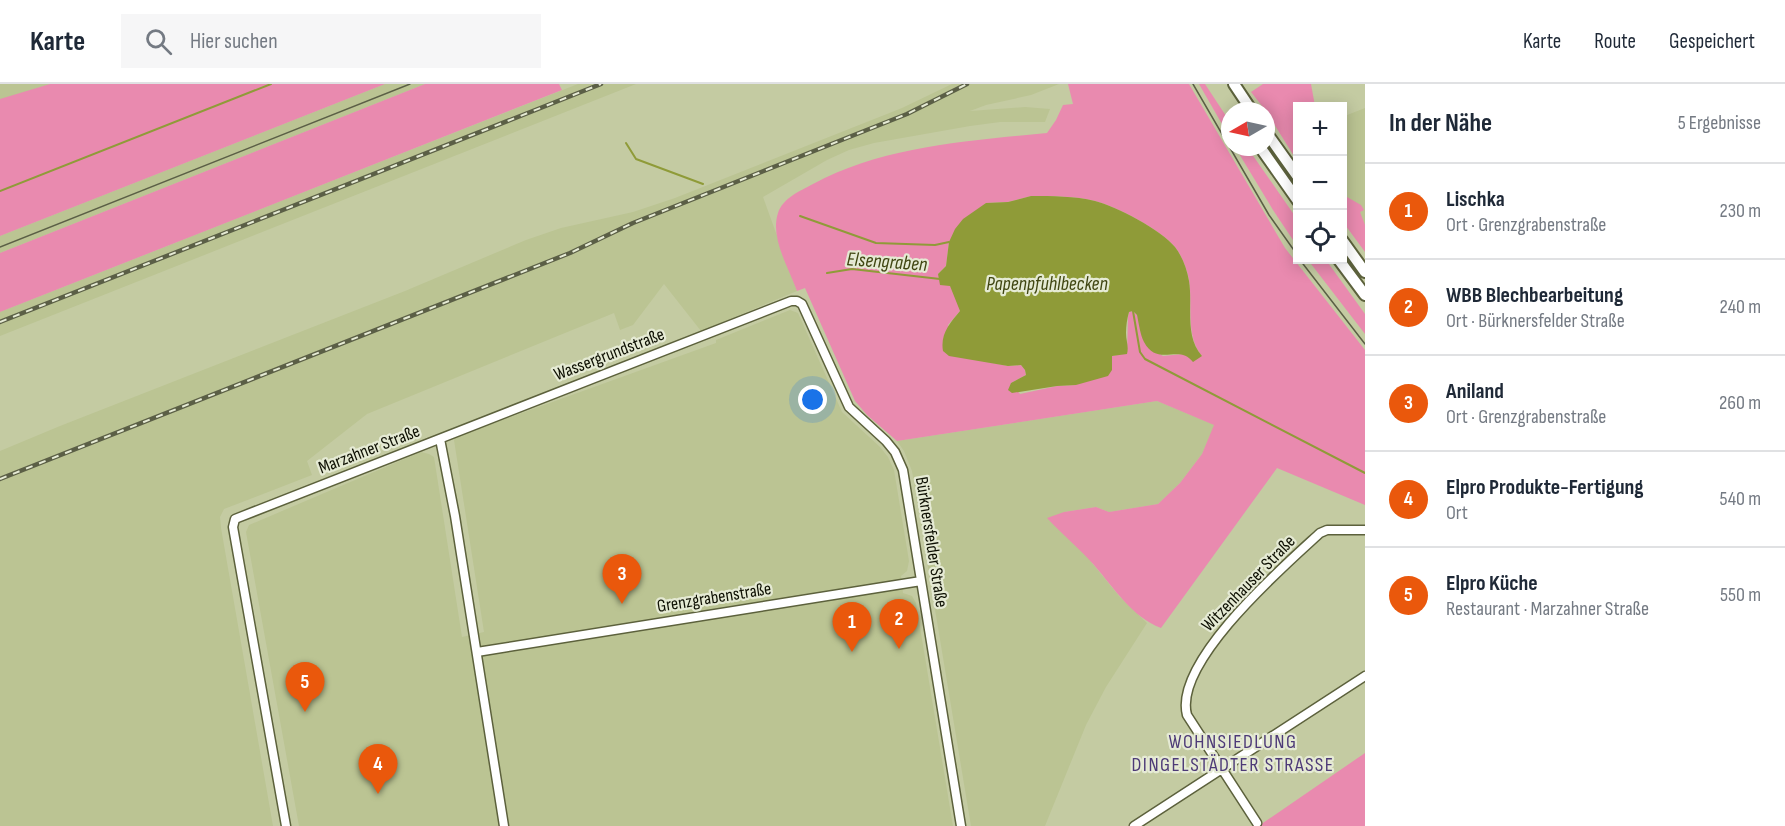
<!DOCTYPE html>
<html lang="de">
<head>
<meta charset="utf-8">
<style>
  :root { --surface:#fff; --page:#f6f6f7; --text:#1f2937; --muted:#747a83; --line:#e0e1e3; --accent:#ea580c }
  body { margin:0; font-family:"Sofia Sans Condensed",sans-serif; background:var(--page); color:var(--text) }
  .controls { position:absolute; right:18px; top:18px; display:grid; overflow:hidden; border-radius:0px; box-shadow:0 3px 15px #0003 }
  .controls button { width:54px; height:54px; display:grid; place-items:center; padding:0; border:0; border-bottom:2px solid var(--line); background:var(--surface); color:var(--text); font:30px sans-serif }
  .compass { position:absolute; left:1221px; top:18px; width:54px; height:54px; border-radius:50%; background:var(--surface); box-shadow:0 3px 15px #0003; rotate:261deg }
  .you { position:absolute; left:813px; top:316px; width:21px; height:21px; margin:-15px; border:4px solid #fff; border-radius:50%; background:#1a73e8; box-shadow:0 0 0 9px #1a73e833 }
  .badge { display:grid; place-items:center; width:39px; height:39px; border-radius:50%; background:var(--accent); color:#fff; font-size:20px; font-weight:700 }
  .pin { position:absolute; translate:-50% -50px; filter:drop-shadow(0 2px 3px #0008) }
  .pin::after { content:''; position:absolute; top:32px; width:21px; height:18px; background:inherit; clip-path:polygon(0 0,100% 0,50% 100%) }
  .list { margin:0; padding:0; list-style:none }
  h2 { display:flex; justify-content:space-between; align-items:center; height:78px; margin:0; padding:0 24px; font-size:26px }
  h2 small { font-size:20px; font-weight:400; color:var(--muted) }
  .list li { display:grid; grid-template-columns:39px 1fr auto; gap:18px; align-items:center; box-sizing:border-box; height:96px; padding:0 24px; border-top:2px solid var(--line) }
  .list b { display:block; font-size:22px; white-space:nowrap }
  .list p { margin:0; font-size:20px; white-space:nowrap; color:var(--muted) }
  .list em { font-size:20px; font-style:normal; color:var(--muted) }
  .icon { flex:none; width:33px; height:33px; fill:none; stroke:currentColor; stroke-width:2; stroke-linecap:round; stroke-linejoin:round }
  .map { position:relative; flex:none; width:1365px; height:742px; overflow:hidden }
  header { display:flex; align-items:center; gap:36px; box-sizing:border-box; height:84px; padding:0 30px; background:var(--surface); border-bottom:2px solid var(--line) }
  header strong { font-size:28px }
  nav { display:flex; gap:33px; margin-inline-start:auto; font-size:21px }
  .search { width:420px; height:54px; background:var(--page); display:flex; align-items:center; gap:15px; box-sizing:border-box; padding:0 21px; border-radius:0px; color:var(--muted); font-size:22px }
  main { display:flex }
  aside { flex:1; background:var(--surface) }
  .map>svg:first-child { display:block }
  .built { fill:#bbc493 }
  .green { fill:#e98aaf; fill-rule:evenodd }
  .water { fill:#8f9b38 }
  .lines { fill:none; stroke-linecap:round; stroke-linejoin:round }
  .stream { stroke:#8f9b38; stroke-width:2 }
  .minor-casing { stroke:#5c613c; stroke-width:11 }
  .major-casing { stroke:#5c613c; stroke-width:14 }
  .minor { stroke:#fff; stroke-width:8 }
  .major { stroke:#fff; stroke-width:10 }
  .tram { stroke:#5b5f46; stroke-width:1.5 }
  .rail-casing { stroke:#5b5f46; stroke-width:4.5 }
  .rail { stroke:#e5ead4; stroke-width:2; stroke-dasharray:7; stroke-linecap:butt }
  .labels { text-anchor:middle; stroke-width:4.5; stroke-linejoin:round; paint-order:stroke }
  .street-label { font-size:18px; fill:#0d0f02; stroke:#e5ead4 }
  .water-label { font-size:20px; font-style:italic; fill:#404612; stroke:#e5ead4 }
  .neighbourhood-label { font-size:20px; letter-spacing:1.5px; fill:#4d3a77; stroke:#e5ead4 }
</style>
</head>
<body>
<header>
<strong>Karte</strong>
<div class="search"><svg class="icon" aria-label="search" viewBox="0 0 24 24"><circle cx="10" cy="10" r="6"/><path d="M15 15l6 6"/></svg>Hier suchen</div>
<nav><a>Karte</a><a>Route</a><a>Gespeichert</a></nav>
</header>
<main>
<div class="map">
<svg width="1365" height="742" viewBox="0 0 1365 742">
  <rect width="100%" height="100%" fill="#c4cba2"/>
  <!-- built -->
  <path class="built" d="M 0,0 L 51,0 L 0,16 Z
    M 385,0 L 425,0 L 0,169 L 0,152 Z
    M 578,0 L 636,0 L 0,252 L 0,228 Z
    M 952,0 L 1059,0 L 1031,11 L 986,21 L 970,27 L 1025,23 L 1050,25 L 1045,38 L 1000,38 L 970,42 L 874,59 L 849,66 L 827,76 L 763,113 L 797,207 L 701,247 L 664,200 L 633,241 L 620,246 L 614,229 L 367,330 L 307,377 L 312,391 L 224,425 L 220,433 L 221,444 L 273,742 L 0,742 L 0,367 L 60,342 L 405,207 L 526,156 L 561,144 L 633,128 L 675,114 L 902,24 Z
    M 1365,24 L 1365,163 L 1343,133 L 1342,33 Z
    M 790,226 L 798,229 L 842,328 L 880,363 L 888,373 L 894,386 L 909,477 L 907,487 L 901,492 L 903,509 L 912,512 L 916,519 L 953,742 L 299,742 L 246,448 L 249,441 L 421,368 L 429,370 L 434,373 L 462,553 L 484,548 L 454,356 L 455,353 L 716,259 L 716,256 Z
    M 1157,317 L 1215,341 L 1202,370 L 1180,399 L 1158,420 L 1109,428 L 1096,423 L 1064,428 L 1092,479 L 1119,512 L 1147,539 L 1106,603 L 1086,641 L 1045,742 L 971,742 L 912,387 L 904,367 L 897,357 Z"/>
  <!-- green -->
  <path class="green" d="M 50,0 L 385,0 L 0,152 L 0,15 Z
    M 425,0 L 559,0 L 562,6 L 0,228 L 0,169 Z
    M 1068,0 L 1189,0 L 1285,164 L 1365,266 L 1365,421 L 1277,384 L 1161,544 C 1132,533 1114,504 1094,481 C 1079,464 1062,450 1047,434 L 1064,428 L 1096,423 L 1109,428 L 1158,420 L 1180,399 L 1202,370 L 1214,341 L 1157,317 L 897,357 L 867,331 L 855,317 L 805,204 L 797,207 C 788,182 770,154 778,129 C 783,114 800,107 813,100 C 884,62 967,57 1047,49 L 1056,36 L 1063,21 L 1073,20 ZM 1031,112 C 1053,112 1074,112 1095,117 C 1116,122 1161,146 1175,163 C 1182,172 1187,185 1189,196 C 1193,221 1185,252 1202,272 L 1189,272 L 1183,270 L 1163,272 L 1146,261 L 1137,231 L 1133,227 L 1129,228 L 1128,233 L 1127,269 L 1112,272 L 1076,301 L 1057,302 L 1020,310 L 1011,299 L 1026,291 L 1025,286 L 1021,281 L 1008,282 L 968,274 L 948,241 L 960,227 L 960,223 L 950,201 L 938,190 L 946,182 L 949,158 L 986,119 L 1008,118 Z
    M 1199,0 L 1205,0 L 1230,38 L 1230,54 Z
    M 1263,0 L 1311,0 L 1315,22 L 1298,22 L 1297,77 L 1266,27 L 1251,8 Z
    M 1235,63 L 1247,63 L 1297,135 L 1297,162 L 1273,126 Z
    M 1347,113 L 1361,121 L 1364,126 L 1360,128 L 1365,141 L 1365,168 L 1343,138 L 1343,115 Z
    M 1308,176 L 1326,176 L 1365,230 L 1365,250 Z
    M 1365,669 L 1365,742 L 1258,742 L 1260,741 Z"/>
  <!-- water -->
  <path class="water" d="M 1031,112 C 1053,112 1074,112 1095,117 C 1116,122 1161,146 1175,163 C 1182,172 1187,185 1189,197 C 1193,221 1184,252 1202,272 L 1193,278 C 1179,259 1158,284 1144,258 C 1140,250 1139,240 1137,231 L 1133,227 L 1129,228 C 1127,235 1126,242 1126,249 C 1126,257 1129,262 1127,270 L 1112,272 L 1112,286 L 1108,292 L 1076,301 L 1057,302 L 1012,309 L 1008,306 L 1011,299 L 1026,291 L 1025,286 L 1021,281 L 1008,282 L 949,272 L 943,267 C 940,250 950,239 960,227 L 950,202 L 940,201 L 938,190 L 946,182 L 949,158 L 955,145 L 963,135 L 986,119 L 1008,118 Z"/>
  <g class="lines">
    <!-- stream -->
    <path class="stream" d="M 626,59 L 636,75 L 703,100
      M 0,107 L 271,0
      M 800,132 L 876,159 L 935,161 L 949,158
      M 827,189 L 852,185 L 940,195
      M 1133,227 L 1140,268 L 1145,275 L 1365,389"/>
    <defs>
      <path id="minor" d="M 440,355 L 455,432 L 504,742
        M 477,568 L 921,497
        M 1257,739 L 1187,631 C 1173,578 1284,482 1320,449 L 1327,446 L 1365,446
        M 286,742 L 233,443 L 235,435 L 791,217 L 797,217 L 802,220 L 849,323 L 886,357 L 895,368 L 903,386 L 961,742
        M 1134,742 L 1365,592"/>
      <path id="major" d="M 1234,0 L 1252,27
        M 1266,48 L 1298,93
        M 1260,63 L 1298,117
        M 1342,156 L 1365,188
        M 1339,176 L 1365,211"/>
    </defs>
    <!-- minor casing -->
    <use href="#minor" class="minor-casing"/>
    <!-- major casing -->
    <use href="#major" class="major-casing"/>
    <!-- minor -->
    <use href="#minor" class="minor"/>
    <!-- major -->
    <use href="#major" class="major"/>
    <!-- tram -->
    <path class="tram" d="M 1193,0 L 1269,131 L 1298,172
      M 0,163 L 410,0
      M 1300,176 L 1365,260"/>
    <defs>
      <path id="rail" d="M 0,238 L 601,0
        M 0,395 L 570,169 L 633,139 L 907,30 L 967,0"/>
    </defs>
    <!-- rail casing -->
    <use href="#rail" class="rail-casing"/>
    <!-- rail -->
    <use href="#rail" class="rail"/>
  </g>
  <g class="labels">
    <!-- street labels -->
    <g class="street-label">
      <text transform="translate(609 270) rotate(-21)" y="6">Wassergrundstraße</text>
      <text transform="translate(369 365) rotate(-21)" y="6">Marzahner Straße</text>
      <text transform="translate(932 458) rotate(81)" y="6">Bürknersfelder Straße</text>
      <text transform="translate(1248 499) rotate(-46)" y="6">Witzenhauser Straße</text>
      <text transform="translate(714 513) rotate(-9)" y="6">Grenzgrabenstraße</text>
    </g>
    <!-- water labels -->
    <g class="water-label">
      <text transform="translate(887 177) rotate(4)" y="7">Elsengraben</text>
      <text x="1047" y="206">Papenpfuhlbecken</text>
    </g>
    <!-- neighbourhood labels -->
    <g class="neighbourhood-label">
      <text x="1233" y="664">WOHNSIEDLUNG<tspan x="1233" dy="23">DINGELSTÄDTER STRASSE</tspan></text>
    </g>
  </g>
</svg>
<div class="controls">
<button>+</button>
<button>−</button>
<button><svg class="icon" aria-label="locate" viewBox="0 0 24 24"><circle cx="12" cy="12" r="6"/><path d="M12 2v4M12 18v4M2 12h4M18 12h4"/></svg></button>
</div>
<svg class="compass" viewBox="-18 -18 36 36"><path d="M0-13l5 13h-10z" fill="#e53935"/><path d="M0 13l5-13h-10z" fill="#747a83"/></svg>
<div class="you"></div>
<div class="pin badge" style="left:852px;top:568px">1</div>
<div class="pin badge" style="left:899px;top:565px">2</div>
<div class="pin badge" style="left:622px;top:520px">3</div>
<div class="pin badge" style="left:378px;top:710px">4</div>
<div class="pin badge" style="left:305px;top:628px">5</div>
</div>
<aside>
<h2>In der Nähe<small>5 Ergebnisse</small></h2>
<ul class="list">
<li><span class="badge">1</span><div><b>Lischka</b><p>Ort · Grenzgrabenstraße</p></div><em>230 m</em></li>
<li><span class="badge">2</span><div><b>WBB Blechbearbeitung</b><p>Ort · Bürknersfelder Straße</p></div><em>240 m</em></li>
<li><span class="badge">3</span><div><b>Aniland</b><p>Ort · Grenzgrabenstraße</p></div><em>260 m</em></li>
<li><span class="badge">4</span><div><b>Elpro Produkte-Fertigung</b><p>Ort</p></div><em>540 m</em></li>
<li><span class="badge">5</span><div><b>Elpro Küche</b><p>Restaurant · Marzahner Straße</p></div><em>550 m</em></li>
</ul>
</aside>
</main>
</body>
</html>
